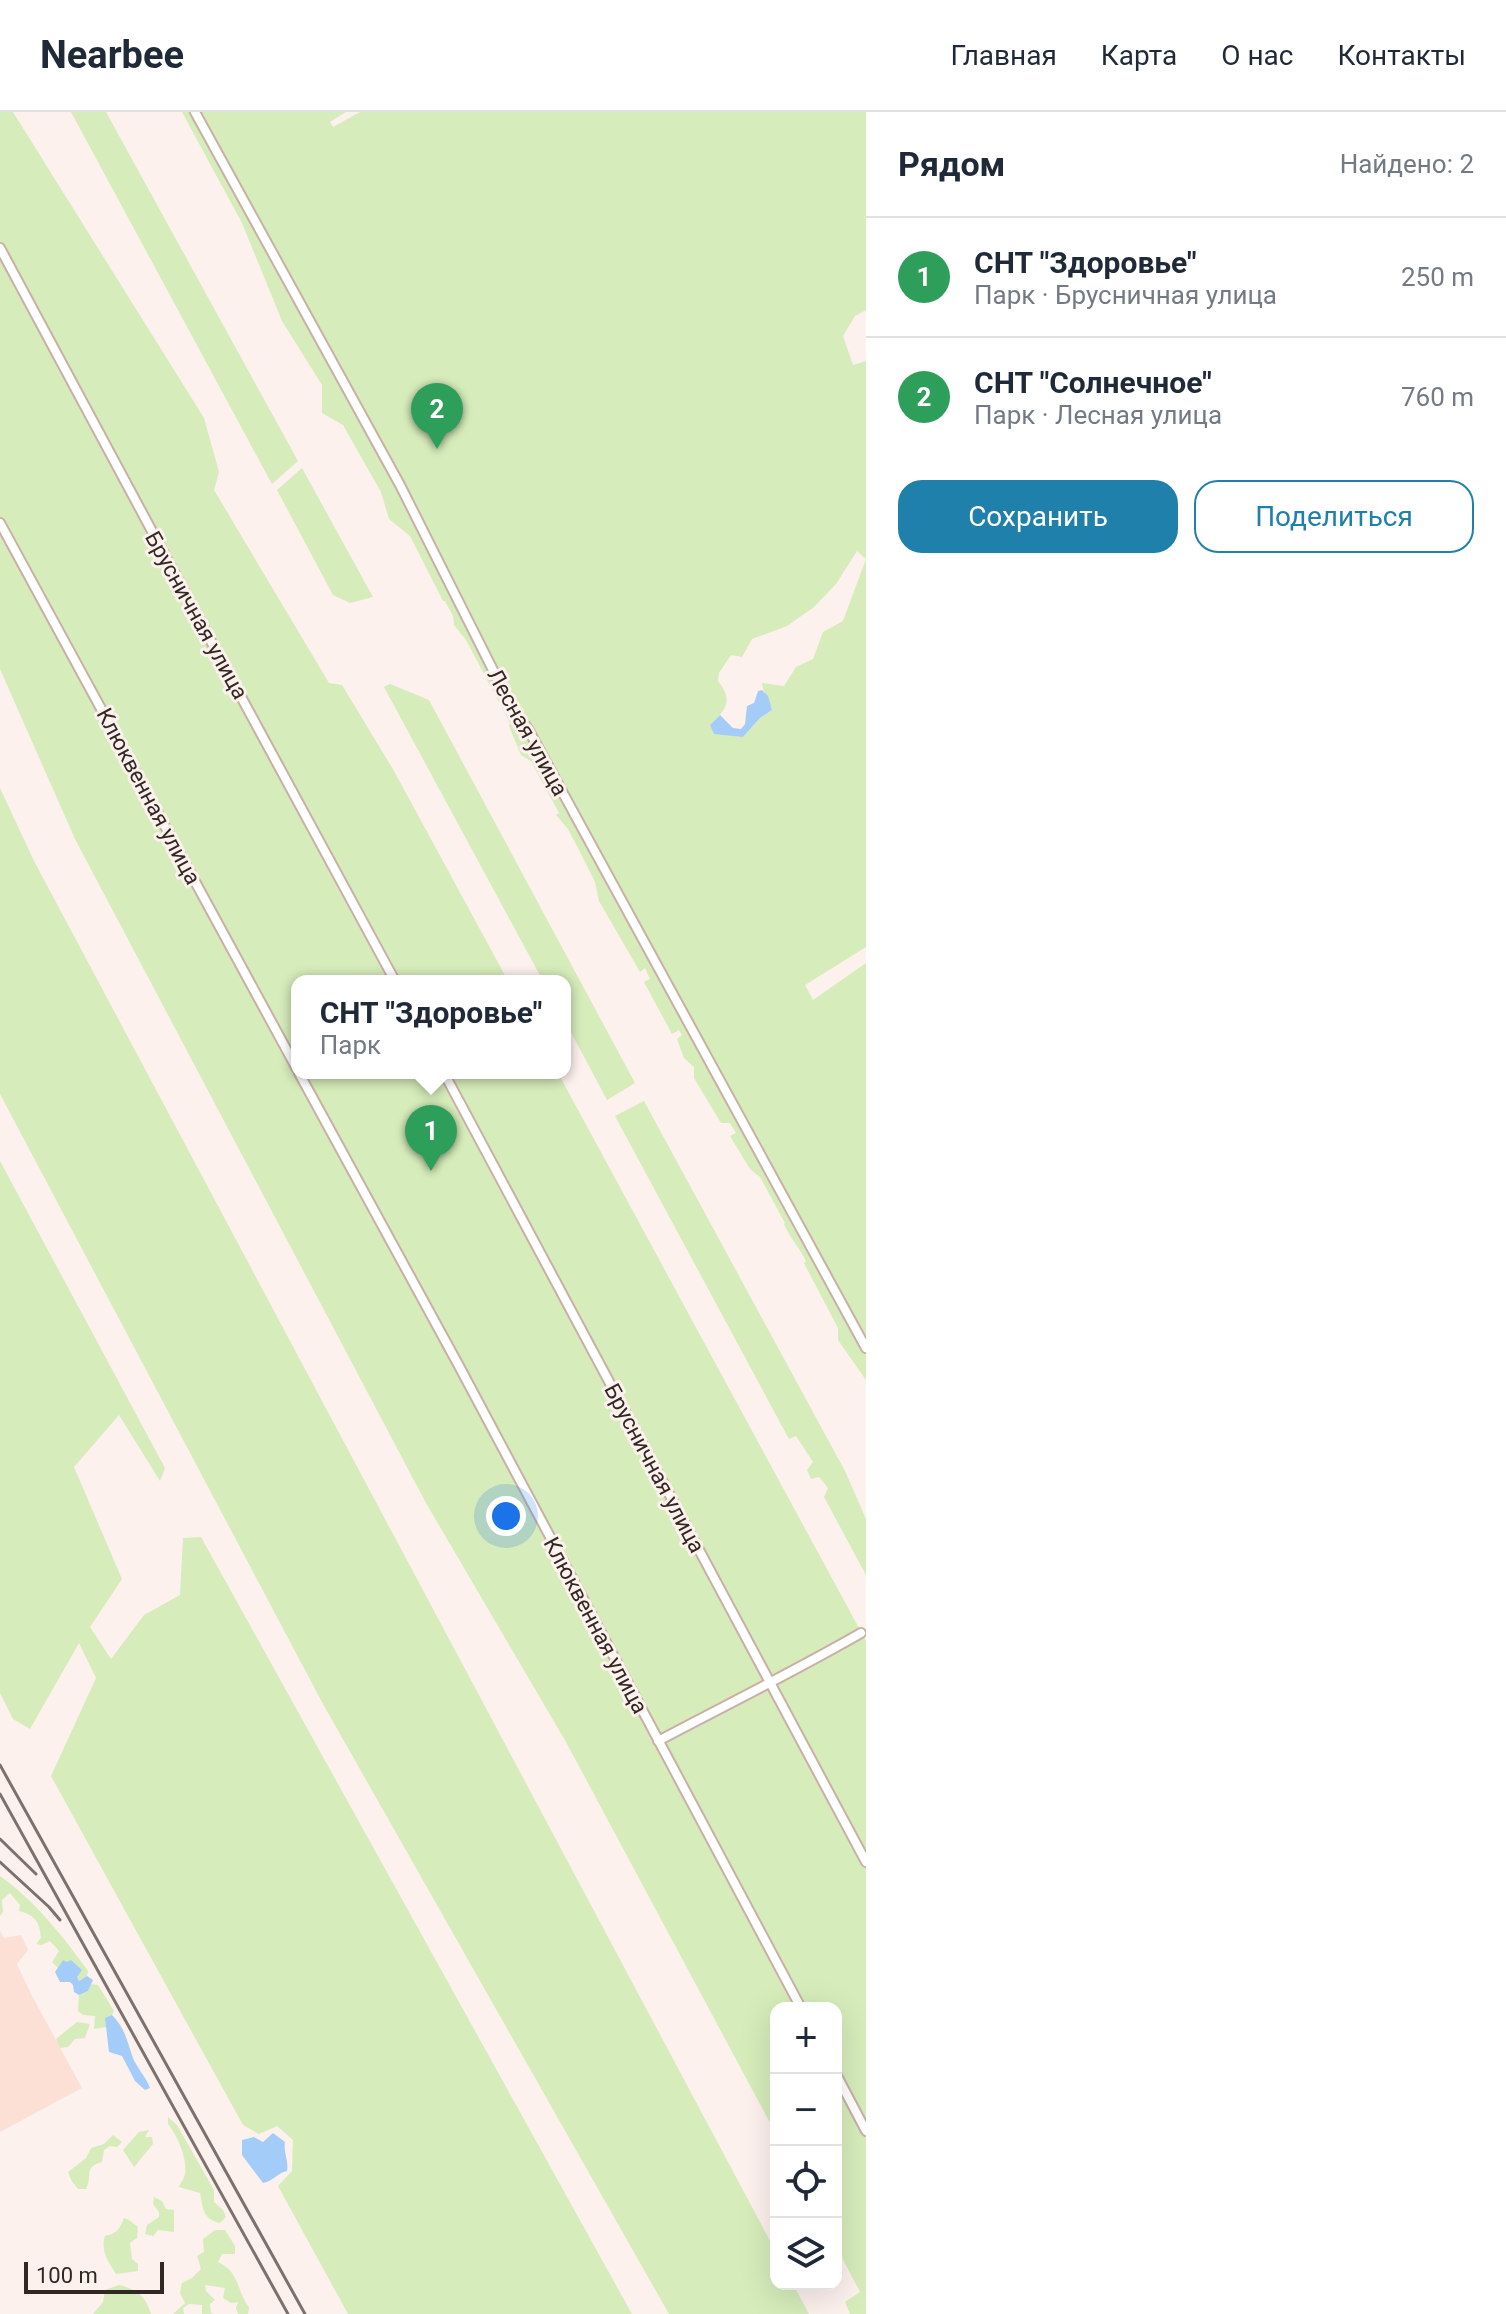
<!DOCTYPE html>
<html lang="ru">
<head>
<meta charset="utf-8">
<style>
  :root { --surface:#fff; --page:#f2f2f3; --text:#1f2937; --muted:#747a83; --line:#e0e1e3; --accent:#1e80ab }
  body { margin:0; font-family:Roboto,sans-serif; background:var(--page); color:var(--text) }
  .controls { position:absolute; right:24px; bottom:24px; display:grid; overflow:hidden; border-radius:16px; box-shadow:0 8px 32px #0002 }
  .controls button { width:72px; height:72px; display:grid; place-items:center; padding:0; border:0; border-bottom:2px solid var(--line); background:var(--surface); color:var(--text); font:40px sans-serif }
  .scale { position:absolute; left:24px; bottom:20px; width:140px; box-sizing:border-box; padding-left:8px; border:4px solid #312723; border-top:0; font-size:22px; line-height:28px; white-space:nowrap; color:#312723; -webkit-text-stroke:6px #fcf1ed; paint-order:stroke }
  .you { position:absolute; left:506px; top:1404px; width:28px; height:28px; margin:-20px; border:6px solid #fff; border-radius:50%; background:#1a73e8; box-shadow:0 0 0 12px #1a73e833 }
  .badge { display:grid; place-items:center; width:52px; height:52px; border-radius:50%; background:var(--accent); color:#fff; font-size:26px; font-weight:700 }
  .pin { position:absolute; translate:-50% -66px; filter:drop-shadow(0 2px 4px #0008) }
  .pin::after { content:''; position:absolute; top:42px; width:28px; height:24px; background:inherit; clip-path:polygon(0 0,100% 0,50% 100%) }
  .popup { position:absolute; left:291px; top:863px; width:280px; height:104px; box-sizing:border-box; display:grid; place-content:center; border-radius:16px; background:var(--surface); filter:drop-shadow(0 2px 6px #0005); font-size:26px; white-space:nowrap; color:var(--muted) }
  .popup b { font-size:30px; color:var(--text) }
  .popup::after { content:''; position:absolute; left:50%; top:100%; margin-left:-16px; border:16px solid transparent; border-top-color:var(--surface) }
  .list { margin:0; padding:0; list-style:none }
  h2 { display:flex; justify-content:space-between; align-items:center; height:104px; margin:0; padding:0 32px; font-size:34px }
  h2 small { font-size:26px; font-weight:400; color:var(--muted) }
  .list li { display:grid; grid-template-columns:52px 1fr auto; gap:24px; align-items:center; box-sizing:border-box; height:120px; padding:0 32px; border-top:2px solid var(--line) }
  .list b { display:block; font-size:30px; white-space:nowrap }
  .list p { margin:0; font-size:26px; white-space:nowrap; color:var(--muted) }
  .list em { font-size:26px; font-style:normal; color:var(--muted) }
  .actions { display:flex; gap:16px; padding:24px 32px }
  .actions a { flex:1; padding:18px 0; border:2px solid var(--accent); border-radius:24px; text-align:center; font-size:28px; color:var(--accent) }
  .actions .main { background:var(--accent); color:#fff }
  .icon { flex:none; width:44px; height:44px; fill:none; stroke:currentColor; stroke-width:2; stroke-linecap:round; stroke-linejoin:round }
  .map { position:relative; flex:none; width:866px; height:2202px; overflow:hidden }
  header { display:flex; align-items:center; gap:48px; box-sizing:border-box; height:112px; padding:0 40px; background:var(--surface); border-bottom:2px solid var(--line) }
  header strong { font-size:38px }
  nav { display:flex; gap:44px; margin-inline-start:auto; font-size:28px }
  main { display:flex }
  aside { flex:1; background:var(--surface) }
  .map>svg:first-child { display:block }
  .built { fill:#fce0d6 }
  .green { fill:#d6ecba }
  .water { fill:#a4ccf9 }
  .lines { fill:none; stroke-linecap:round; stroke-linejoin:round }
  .street-casing { stroke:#c9b0a6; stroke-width:12 }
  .street { stroke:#fff; stroke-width:8 }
  .rail { stroke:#7c716d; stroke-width:3 }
  .labels { text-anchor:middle; stroke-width:6; stroke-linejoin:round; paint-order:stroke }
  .street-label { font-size:22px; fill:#312723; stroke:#fcf1ed }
</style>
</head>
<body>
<header>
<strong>Nearbee</strong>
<nav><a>Главная</a><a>Карта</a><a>О нас</a><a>Контакты</a></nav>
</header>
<main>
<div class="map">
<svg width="866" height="2202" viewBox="0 0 866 2202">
  <rect width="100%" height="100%" fill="#fcf1ed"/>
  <!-- built -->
  <path class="built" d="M 0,1819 L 4,1826 L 21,1823 L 28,1838 L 17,1852 L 31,1882 L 82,1976 L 0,2020 Z"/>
  <!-- green -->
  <path class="green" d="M 0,0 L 13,0 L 204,306 L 219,360 L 214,378 L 329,571 L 342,573 L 394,659 L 508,869 L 297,869 L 297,961 L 558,961 L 866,1529 L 866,2202 L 850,2202 L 845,2190 L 860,2180 L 836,2134 L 836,1896 L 776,1896 L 776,2022 L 566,1630 L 426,1391 L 75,727 L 0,557 Z
    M 71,0 L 106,0 L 298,349 L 272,372 Z
    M 182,0 L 346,0 L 330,10 L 333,15 L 360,0 L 866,0 L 866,198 L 855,204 L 843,224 L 853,253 L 866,249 L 866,447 L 857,439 L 836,472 L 814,495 L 787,514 L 752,527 L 742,545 L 731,543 L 719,561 L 718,569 C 734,589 726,597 710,613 L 743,625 L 760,606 L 772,598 C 770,589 762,579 762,571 L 784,574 L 796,555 L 813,547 L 823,520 L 843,509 L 866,447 L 866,835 L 805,873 L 813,888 L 866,851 L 866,1268 L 838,1228 L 838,1216 L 804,1151 L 806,1149 C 799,1135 790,1126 784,1112 L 785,1111 L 760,1065 L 750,1057 L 730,1024 L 736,1021 L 730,1011 L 721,1011 L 694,966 L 694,955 L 684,946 L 677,927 L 682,923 L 679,918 L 672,922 L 644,870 L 650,867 L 645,856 L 640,860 L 599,789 L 595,770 L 578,736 L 568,717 L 556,703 L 559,701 L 531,649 L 521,643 L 509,614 L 510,611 L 466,528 L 454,513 L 453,504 L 445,489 L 443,489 L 410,424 L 389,407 L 381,380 L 343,313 L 322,301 L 322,273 L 282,209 L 242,111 Z
    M 302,356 L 373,485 L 350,491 L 333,483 L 277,378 Z
    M 390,572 L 429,588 L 635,971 L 607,988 L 565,909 L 565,869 L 543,869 L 384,575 Z
    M 0,676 L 34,749 L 776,2140 L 776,2172 L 793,2172 L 809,2202 L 669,2202 L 323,1592 L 0,982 Z
    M 644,989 L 845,1359 L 866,1407 L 866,1463 L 824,1385 L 828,1376 L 819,1365 L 811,1367 L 807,1358 L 813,1350 L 796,1324 L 789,1327 L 615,1004 Z
    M 0,1049 L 165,1356 L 160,1369 L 119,1303 L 74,1355 L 122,1467 L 90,1515 L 111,1547 L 144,1503 L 180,1483 L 183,1426 L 201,1425 L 632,2202 L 348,2202 L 278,2074 L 292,2059 L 293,2028 L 277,2014 L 259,2022 L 243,2013 L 51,1664 L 96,1566 L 79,1531 L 30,1617 L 13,1607 L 0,1581 Z
    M 0,1764 C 35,1789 63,1824 88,1859 L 87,1864 L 79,1869 L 67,1850 L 63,1848 L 58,1856 L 52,1850 L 59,1839 L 50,1829 L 42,1833 L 36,1832 L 41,1826 C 40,1810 35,1803 19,1799 L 20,1793 L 10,1781 L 2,1788 L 3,1800 L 0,1804 Z
    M 91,1872 L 98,1873 L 114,1899 L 112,1903 L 106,1906 L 106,1915 L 94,1917 L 95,1904 L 83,1903 L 78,1899 L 79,1883 L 88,1879 Z
    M 77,1910 L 90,1912 L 85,1926 L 75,1927 L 68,1935 L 60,1936 L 56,1927 Z
    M 168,2005 L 177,2013 L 214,2078 L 214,2090 L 223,2098 L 226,2105 L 220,2111 C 203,2107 203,2097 200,2081 L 179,2075 C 181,2070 184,2067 185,2062 C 188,2047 177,2023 168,2012 Z
    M 149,2018 L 145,2025 L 152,2025 L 153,2032 L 134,2055 L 123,2038 L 139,2020 Z
    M 113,2023 L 122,2030 L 117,2035 L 110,2034 L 104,2038 L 102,2050 C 83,2055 93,2064 86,2077 L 78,2077 L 71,2068 L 68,2060 L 86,2046 L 91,2036 L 104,2032 Z
    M 154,2085 L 162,2089 L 166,2097 L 174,2098 L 174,2120 L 158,2118 L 153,2124 L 145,2122 L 147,2113 L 159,2105 L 159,2100 L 153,2092 Z
    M 124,2106 L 129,2108 L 138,2115 L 137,2126 L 130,2131 L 132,2147 L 138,2152 L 138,2159 L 116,2162 C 109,2150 100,2139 105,2124 C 116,2122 120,2117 124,2106 Z
    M 215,2118 L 225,2118 L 235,2134 L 235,2142 L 222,2142 L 218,2150 C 241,2161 236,2179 249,2195 L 248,2202 L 238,2202 L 236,2196 L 238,2190 L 231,2191 L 223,2186 L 225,2176 L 205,2173 L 206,2179 L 215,2188 L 210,2192 L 211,2201 L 214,2202 L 202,2202 L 202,2193 L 189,2192 L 183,2196 L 184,2202 L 173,2202 L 185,2191 L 180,2181 L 182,2171 L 192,2166 L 201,2157 L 197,2144 L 204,2140 L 203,2127 Z
    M 119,2173 C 136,2177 146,2184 151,2202 L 93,2202 L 103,2190 L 105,2178 Z"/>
  <!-- water -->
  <path class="water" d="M 762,578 L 768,584 L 772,598 L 760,606 L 743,625 L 714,622 L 710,613 L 720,603 L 733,616 L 741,617 L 745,612 L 747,594 L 754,591 L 758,579 Z
    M 63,1848 L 67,1850 L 71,1848 L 82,1858 L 77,1865 L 79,1869 L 87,1864 L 93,1868 L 88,1879 L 79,1883 L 74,1880 L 73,1873 L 70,1870 L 60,1870 L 55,1860 Z
    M 112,1903 C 125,1916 127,1929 133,1946 C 137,1956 146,1965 150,1976 L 145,1978 L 135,1969 L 122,1944 L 109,1940 L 105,1906 Z
    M 273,2021 L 285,2030 C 283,2041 289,2048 287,2059 C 277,2061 274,2069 263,2071 L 242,2043 L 242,2028 L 254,2025 L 263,2030 Z"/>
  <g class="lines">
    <defs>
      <path id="street" d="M 195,0 L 400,373 L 510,592 L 528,617 L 866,1236
        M 0,136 C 130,381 263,625 395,869
        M 0,411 L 297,957
        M 299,961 L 459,1254 L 801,1896
        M 444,961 L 866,1750
        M 658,1629 C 726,1593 795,1559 861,1521
        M 836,1962 L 866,2019"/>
    </defs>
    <!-- street casing -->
    <use href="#street" class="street-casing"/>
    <!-- street -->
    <use href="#street" class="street"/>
    <!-- rail -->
    <path class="rail" d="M 0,1653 L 305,2202
      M 0,1682 L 288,2202
      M 0,1727 L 36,1762
      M 0,1750 L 49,1795 L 60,1808"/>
  </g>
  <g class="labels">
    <!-- street labels -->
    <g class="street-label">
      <text transform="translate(197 503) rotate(61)" y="8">Брусничная улица</text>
      <text transform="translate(528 620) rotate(61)" y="8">Лесная улица</text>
      <text transform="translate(149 684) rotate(62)" y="8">Клюквенная улица</text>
      <text transform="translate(655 1356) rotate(62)" y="8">Брусничная улица</text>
      <text transform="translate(596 1513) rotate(62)" y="8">Клюквенная улица</text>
    </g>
  </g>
</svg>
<div class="controls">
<button>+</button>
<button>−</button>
<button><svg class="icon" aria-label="locate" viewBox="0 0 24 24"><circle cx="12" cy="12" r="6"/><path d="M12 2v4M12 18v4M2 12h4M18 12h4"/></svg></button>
<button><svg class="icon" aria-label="layers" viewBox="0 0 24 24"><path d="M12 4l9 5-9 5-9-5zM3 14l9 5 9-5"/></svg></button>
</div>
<div class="scale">100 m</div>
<div class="you"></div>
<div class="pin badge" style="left:431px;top:1059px;background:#2e9e5b">1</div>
<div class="popup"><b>СНТ &quot;Здоровье&quot;</b>Парк</div>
<div class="pin badge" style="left:437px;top:337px;background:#2e9e5b">2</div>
</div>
<aside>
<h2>Рядом<small>Найдено: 2</small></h2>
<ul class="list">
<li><span class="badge" style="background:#2e9e5b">1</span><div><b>СНТ &quot;Здоровье&quot;</b><p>Парк · Брусничная улица</p></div><em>250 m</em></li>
<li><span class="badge" style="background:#2e9e5b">2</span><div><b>СНТ &quot;Солнечное&quot;</b><p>Парк · Лесная улица</p></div><em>760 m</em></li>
</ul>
<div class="actions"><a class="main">Сохранить</a><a>Поделиться</a></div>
</aside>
</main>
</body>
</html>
